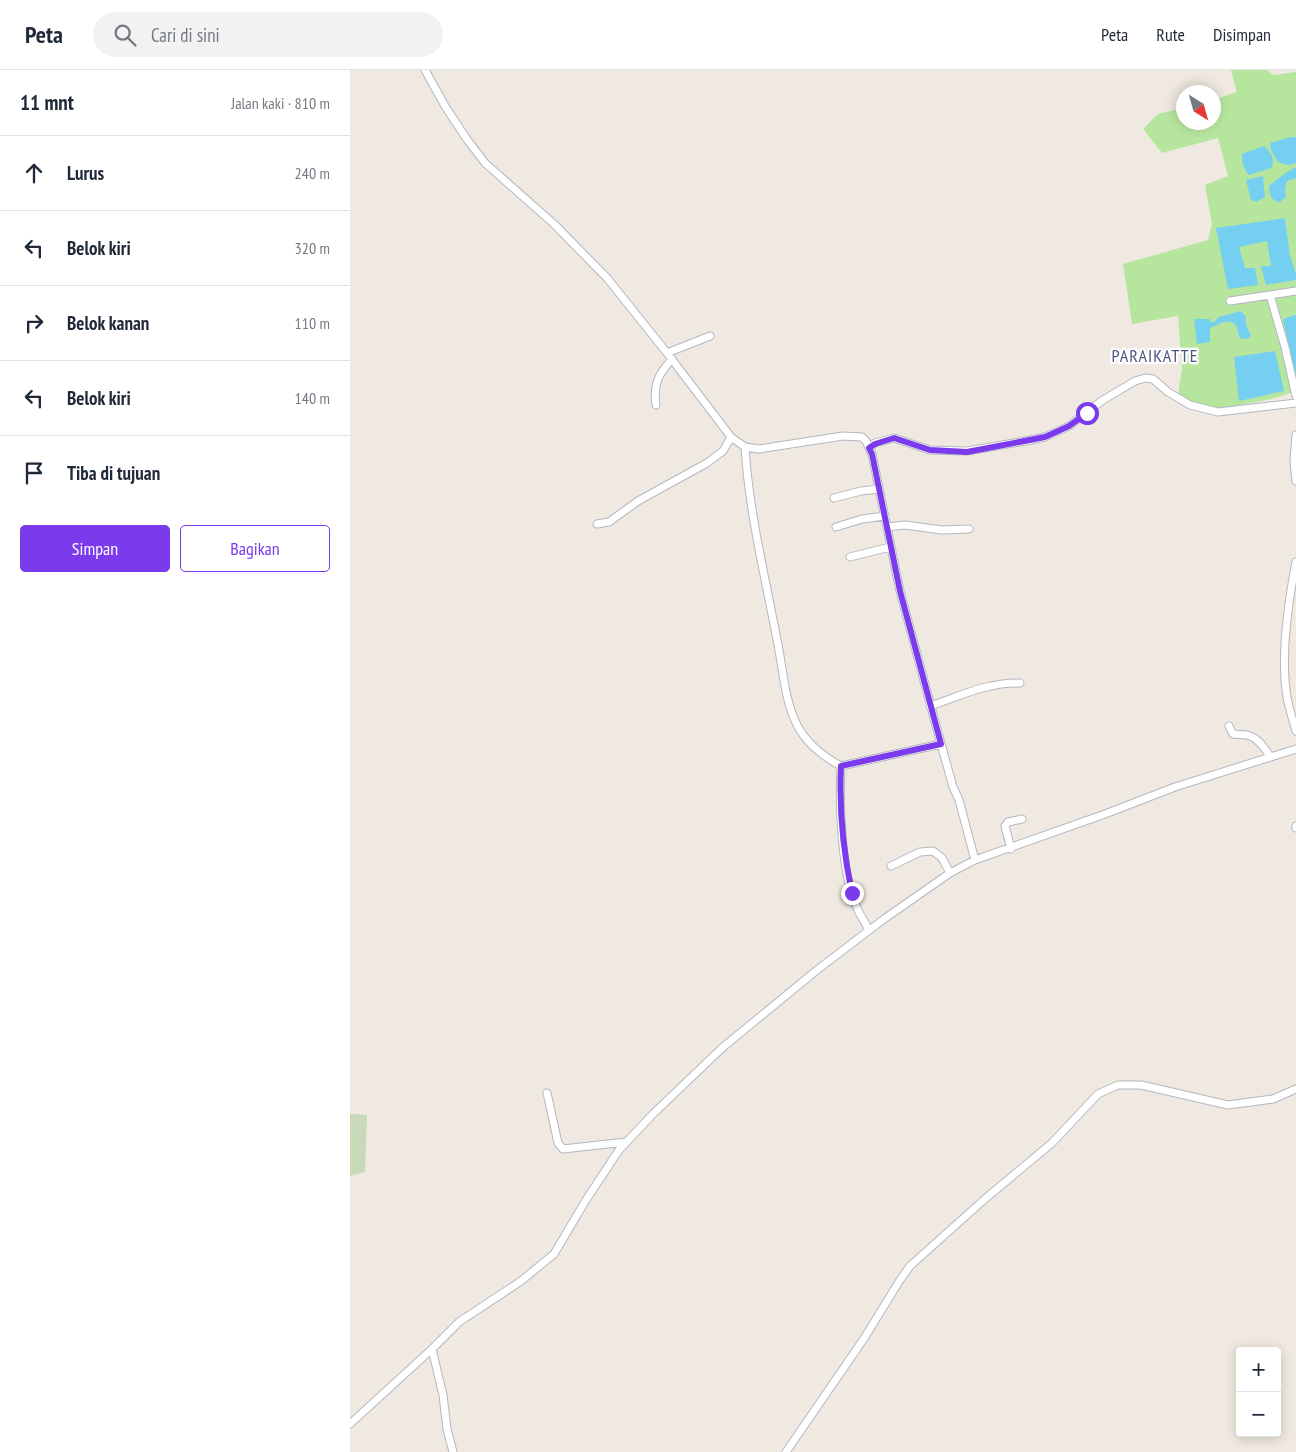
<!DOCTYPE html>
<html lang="id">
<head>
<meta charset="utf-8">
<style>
  :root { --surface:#fff; --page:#f2f2f3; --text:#1f2937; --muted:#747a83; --line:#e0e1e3; --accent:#7c3aed }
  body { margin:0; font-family:"PT Sans Narrow",sans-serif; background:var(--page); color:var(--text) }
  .controls { position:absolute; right:15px; bottom:15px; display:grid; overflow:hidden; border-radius:5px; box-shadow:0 2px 12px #0003 }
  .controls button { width:45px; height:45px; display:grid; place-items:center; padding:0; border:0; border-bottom:1px solid var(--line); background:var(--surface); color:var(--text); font:25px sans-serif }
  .compass { position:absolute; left:826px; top:15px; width:45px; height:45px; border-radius:50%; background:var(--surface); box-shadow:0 2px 12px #0003; rotate:143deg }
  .stop { position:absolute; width:15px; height:15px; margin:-11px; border:4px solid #7c3aed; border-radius:50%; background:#fff }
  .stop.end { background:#7c3aed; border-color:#fff; box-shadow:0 1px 5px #0008 }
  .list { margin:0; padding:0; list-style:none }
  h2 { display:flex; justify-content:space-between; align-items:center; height:65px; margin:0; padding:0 20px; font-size:21px }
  h2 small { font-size:16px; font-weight:400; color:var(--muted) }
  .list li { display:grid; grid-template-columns:32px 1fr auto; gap:15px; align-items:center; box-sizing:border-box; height:75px; padding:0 20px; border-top:1px solid var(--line) }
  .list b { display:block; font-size:19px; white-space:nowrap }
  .list em { font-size:16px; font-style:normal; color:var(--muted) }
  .actions { display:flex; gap:10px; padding:15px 20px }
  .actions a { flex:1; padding:11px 0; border:1px solid var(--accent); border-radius:5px; text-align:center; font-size:18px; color:var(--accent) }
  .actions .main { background:var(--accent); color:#fff }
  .icon { flex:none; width:28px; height:28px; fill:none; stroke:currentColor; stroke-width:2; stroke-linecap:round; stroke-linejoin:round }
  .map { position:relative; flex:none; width:946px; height:1382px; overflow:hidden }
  header { display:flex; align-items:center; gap:30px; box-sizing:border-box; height:70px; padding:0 25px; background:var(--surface); border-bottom:1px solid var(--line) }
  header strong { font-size:24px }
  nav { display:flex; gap:28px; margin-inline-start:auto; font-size:18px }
  .search { width:350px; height:45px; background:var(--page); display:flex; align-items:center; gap:12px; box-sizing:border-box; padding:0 18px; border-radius:28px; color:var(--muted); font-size:19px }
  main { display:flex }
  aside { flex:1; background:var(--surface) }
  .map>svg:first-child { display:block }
  .green { fill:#b6e59e }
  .cemetery { fill:#c8d9b8 }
  .water { fill:#75cff0 }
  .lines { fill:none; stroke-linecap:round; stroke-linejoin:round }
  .street-casing { stroke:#b4b7c1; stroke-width:9 }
  .street { stroke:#fff; stroke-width:7 }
  .route { stroke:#7c3aed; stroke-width:6 }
  .labels { text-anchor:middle; stroke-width:4.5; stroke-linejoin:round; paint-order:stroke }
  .quarter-label { font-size:18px; letter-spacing:1px; fill:#4d5680; stroke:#fff }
</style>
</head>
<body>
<header>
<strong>Peta</strong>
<div class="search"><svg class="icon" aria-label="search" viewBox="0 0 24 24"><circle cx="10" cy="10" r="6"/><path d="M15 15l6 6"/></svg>Cari di sini</div>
<nav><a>Peta</a><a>Rute</a><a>Disimpan</a></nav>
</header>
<main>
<aside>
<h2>11 mnt<small>Jalan kaki · 810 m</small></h2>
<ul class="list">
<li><svg class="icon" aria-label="ahead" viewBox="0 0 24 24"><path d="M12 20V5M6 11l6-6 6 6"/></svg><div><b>Lurus</b></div><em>240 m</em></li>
<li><svg class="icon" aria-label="left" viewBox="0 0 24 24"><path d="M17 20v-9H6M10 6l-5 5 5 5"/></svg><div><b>Belok kiri</b></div><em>320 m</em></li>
<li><svg class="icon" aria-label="right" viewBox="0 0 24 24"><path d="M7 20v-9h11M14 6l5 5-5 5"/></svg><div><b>Belok kanan</b></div><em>110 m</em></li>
<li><svg class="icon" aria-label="left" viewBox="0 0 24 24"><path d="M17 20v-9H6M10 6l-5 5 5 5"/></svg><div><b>Belok kiri</b></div><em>140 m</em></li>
<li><svg class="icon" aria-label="arrive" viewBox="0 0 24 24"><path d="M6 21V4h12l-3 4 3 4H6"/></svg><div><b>Tiba di tujuan</b></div></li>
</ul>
<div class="actions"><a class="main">Simpan</a><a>Bagikan</a></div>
</aside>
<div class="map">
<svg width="946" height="1382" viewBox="0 0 946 1382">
  <rect width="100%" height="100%" fill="#efe9e1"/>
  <!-- green -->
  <path class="green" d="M 881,0 L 917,0 L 923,5 L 946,2 L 946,321 L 922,329 L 857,341 L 827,331 L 832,299 L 828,246 L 782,254 L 773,194 L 858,170 L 862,154 L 855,115 L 878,106 L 868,68 L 812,83 L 793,59 L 808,44 L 833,38 L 834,52 L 864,52 L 864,30 L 887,22 Z"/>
  <!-- cemetery -->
  <path class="cemetery" d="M 0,1044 L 17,1045 L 15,1102 L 0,1106 Z"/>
  <!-- water -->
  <path class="water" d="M 941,67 L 946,67 L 946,93 L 938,95 L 928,92 L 921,80 L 920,73 Z
    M 914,76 C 921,83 926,89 921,98 L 899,105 C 893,98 892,93 892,84 Z
    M 946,97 L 946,108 L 937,111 L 935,119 L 936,127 L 930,132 C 920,130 920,125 919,116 L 934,104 Z
    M 913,106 L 915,127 L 906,132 L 901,130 L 896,110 Z
    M 935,148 L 940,186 L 946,204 L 946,210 L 916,215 L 911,196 L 921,196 L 917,171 L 889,177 L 895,198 L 905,198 L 908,215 L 878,219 L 866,158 Z
    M 891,241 L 896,247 L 896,255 L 901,265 L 899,268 L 890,269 L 886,255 C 875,247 870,255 860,258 L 860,272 L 847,274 L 844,249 L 860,249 L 860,252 L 864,252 L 869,247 Z
    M 946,245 L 946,307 L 933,249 Z
    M 925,281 L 934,321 L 889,331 L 884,287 Z"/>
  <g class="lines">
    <defs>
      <path id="street" d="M 75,0 L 95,36 L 116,68 L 135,93 L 204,154 L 257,208 L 317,283 L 381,367 L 395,377 L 409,379 L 493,366 L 512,367 L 516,371 L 522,384 L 550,521 L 591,674 L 603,717 L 609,730 L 625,790
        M 920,225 L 946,221
        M 880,231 L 920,225 L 935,277 L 946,326
        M 317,283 L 360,266
        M 306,335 C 303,314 308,305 322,289
        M 946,365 L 944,391 L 946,411
        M 395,377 C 399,442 415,506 427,570 C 433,597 434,629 447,655 C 457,674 472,686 491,696 L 591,674
        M 519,378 L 525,373 L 544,368 L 580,380 L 617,381 L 681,370 L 695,367 L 719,356 L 753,330 L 785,311 L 795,308 L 803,309 L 818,322 L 840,335 L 868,342 L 946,333
        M 484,428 L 511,421 L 529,419
        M 247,454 L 259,452 L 288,431 L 357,393 L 373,381 L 381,367
        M 486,457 L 512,449 L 535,446
        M 537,457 L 555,455 L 592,460 L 619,459
        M 500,487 L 540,477
        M 946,492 C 938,533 930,585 937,627 C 939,639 943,650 946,661
        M 580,636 C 610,626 638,612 670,613
        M 879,656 L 883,664 C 889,665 895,664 900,666 C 909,669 915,679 920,686
        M 491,696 C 489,735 491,805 508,840 C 511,847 516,854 519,860
        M 946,756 L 946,758
        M 661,779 L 655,756 L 658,752 L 672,749
        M 541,796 L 570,782 L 583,781 L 592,788 L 600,803
        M 197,1023 L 208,1073 L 213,1079 L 276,1072
        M 82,1279 L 93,1325 L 97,1359 L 103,1382
        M 0,1354 L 82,1279 L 109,1252 L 171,1211 L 204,1184 L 236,1130 L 269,1080 L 303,1044 L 372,978 L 467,900 L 534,849 L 600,803 L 625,790 L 755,744 L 825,717 L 946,679
        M 436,1382 L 515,1267 L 550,1210 L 560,1196 L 636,1128 L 702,1073 L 748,1024 L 768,1015 L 791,1015 L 878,1035 L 923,1029 L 946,1019"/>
    </defs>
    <!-- street casing -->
    <use href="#street" class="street-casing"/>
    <!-- street -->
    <use href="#street" class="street"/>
  </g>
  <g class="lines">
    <!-- route -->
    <path class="route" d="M 502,823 C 493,781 489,739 491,696 L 591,674 L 550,521 L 522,384 L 519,378 L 525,374 L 544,368 L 580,380 L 617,382 L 695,367 L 719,356 L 737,343"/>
  </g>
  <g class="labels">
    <!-- quarter labels -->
    <g class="quarter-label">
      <text x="805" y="292">PARAIKATTE</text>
    </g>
  </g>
</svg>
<div class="controls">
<button>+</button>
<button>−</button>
</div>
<svg class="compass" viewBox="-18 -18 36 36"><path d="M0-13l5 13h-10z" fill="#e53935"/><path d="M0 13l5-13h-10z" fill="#747a83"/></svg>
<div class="stop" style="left:737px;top:343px"></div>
<div class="stop end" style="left:502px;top:823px"></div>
</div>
</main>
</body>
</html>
